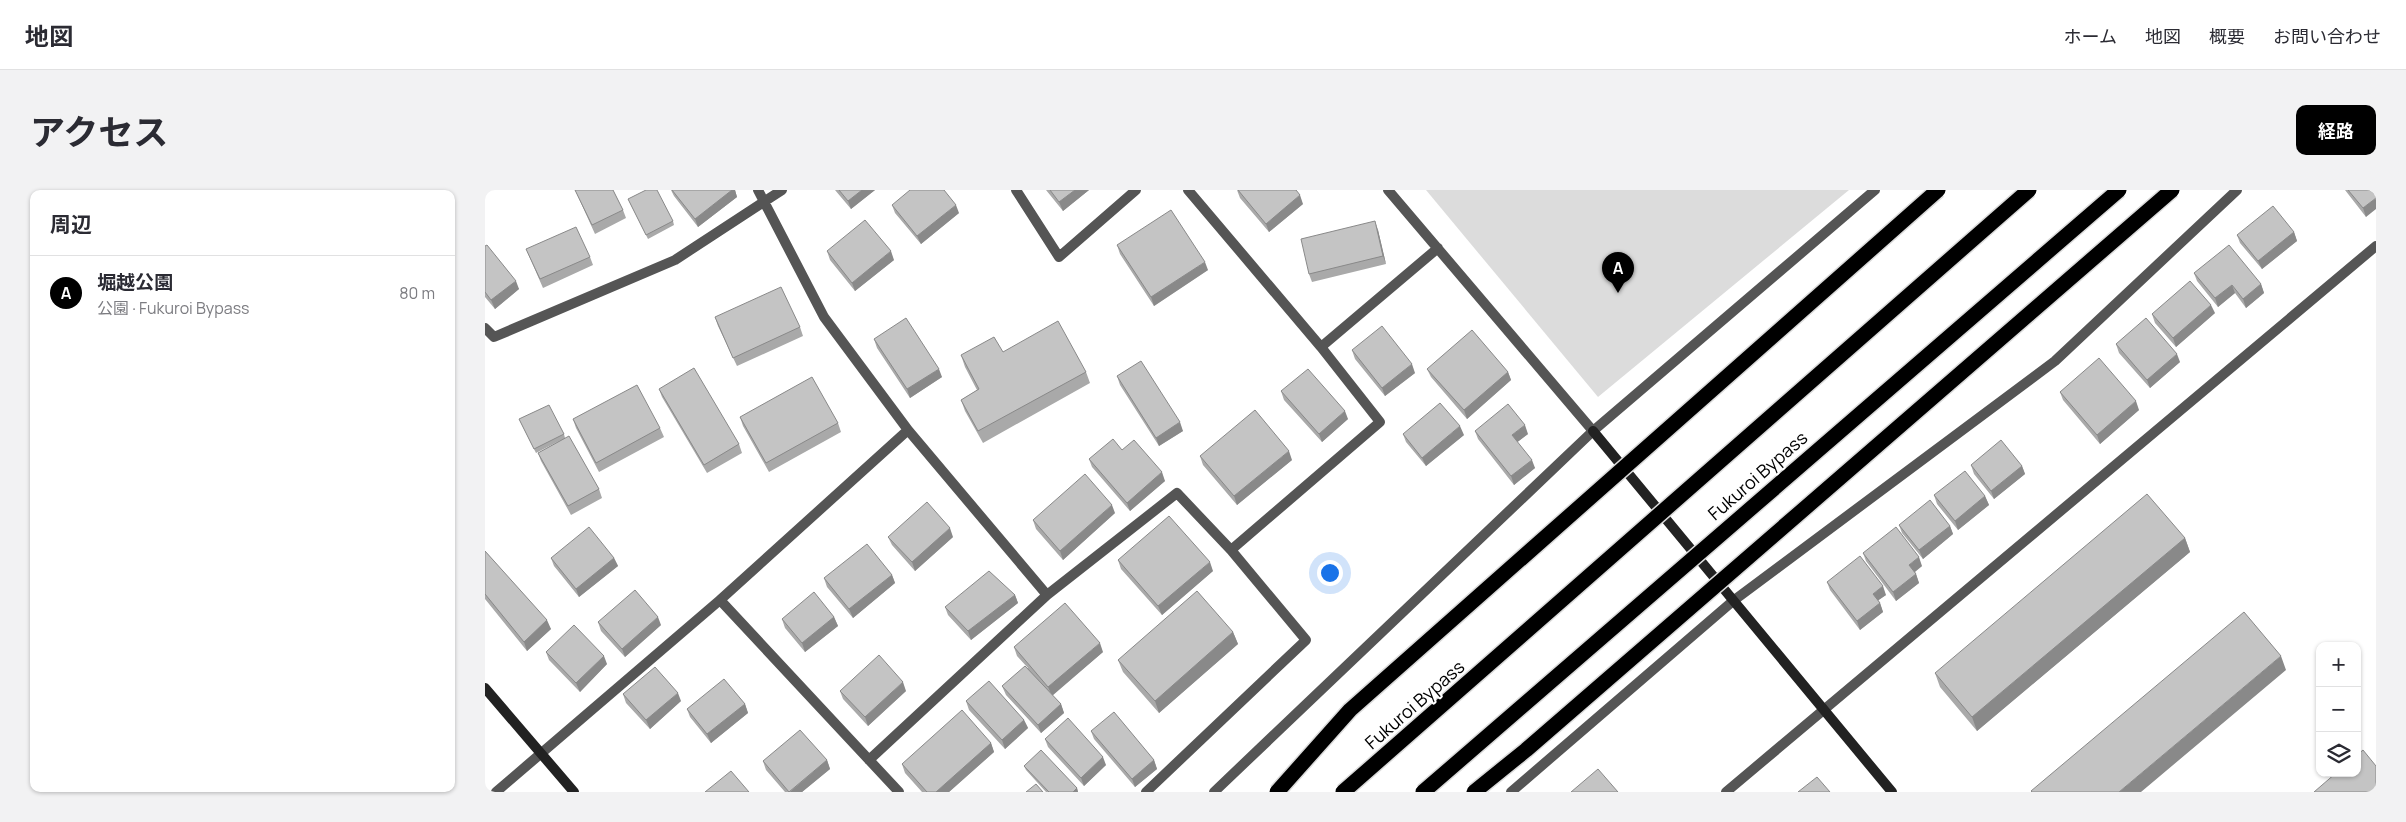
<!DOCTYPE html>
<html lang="ja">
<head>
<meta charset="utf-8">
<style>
  :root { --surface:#fff; --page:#f2f2f3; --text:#2b2b33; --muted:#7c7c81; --line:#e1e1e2; --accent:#000 }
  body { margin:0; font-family:Manrope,"Noto Sans JP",sans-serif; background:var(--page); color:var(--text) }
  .controls { position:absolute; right:15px; bottom:15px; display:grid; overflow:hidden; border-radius:10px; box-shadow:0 1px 4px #0004 }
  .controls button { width:45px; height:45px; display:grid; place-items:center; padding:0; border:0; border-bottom:1px solid var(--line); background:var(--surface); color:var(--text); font:25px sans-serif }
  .you { position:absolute; left:844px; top:382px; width:18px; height:18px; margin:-12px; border:4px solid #fff; border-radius:50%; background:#1a73e8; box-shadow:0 0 0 8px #1a73e833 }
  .badge { display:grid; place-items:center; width:32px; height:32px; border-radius:50%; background:var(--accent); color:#fff; font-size:16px; font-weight:700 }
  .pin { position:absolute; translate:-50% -41px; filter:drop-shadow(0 1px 2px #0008) }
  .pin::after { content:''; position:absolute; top:26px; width:18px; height:15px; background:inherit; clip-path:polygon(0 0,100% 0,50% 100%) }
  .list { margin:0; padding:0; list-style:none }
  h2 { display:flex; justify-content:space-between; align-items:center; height:65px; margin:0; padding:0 20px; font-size:21px }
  h2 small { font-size:16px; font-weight:400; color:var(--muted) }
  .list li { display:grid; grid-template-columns:32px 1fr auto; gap:15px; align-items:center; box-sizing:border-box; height:75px; padding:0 20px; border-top:1px solid var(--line) }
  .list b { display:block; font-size:19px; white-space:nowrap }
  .list p { margin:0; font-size:16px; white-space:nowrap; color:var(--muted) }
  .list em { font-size:16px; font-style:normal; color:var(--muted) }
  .icon { flex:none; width:28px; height:28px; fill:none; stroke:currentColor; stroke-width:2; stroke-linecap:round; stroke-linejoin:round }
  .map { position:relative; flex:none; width:1891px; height:602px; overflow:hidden; border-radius:10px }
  header { display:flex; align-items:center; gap:30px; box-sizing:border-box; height:70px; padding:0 25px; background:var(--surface); border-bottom:1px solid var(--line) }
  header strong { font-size:24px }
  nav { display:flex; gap:28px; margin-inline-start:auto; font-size:18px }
  .intro { display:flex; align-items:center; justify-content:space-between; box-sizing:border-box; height:120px; padding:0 30px }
  h1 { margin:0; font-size:35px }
  .button { padding:12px 22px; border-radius:10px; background:var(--accent); color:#fff; font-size:18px; font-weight:700 }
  main { display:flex; gap:30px; padding:0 30px }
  aside { flex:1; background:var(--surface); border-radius:10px; box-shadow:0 1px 4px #0004 }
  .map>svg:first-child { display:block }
  .green { fill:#dcdcdc }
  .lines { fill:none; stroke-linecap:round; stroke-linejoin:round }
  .street { stroke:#555; stroke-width:10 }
  .secondary { stroke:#222; stroke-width:10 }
  .highway-bridge-casing { stroke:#dbdbdb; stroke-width:18; stroke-linecap:butt }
  .highway-bridge { stroke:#000; stroke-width:15 }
  .wall { fill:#a9a9a9 }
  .shaded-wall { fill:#898989 }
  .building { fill:#c4c4c4; stroke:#898989 }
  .labels { text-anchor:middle; stroke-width:4; stroke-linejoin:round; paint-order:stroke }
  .street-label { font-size:18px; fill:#000; stroke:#fff }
</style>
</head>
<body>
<header>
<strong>地図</strong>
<nav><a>ホーム</a><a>地図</a><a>概要</a><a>お問い合わせ</a></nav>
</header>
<div class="intro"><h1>アクセス</h1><a class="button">経路</a></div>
<main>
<aside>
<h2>周辺<small></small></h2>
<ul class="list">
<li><span class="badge">A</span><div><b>堀越公園</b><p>公園 · Fukuroi Bypass</p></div><em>80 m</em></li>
</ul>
</aside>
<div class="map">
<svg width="1891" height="602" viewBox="0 0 1891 602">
  <rect width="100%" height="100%" fill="#fff"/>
  <!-- green -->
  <path class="green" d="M 941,0 L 1364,0 L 1113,207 Z"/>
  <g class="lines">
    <!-- street -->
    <path class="street" d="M 273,0 L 339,127 L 423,240 L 562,405
      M 531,0 L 574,67 L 651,0
      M 703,0 L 836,157 L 895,232 L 746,360
      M 903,0 L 1108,241
      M 0,138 L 9,147 L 190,70 L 297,0
      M 836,157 L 953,58
      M 235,410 L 414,602
      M 384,570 L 562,405 L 692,303 L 746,360 L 821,450 L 661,602
      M 11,602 L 235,410 L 423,240
      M 729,602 L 1108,241 L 1390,0
      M 1026,602 L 1248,411 L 1570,171 L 1752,0
      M 1241,602 L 1891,56"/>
    <!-- secondary -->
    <path class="secondary" d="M 1108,241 L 1407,602
      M 0,498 L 89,602"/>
    <defs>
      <path id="highway-bridge" d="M 792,602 L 865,520 L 1453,0
        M 858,602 L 1544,0
        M 938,602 L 1634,0
        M 989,602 L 1041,560 L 1687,0"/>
    </defs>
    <!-- highway-bridge casing -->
    <use href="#highway-bridge" class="highway-bridge-casing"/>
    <!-- highway-bridge -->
    <use href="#highway-bridge" class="highway-bridge"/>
  </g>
  <!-- wall -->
  <path class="wall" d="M 90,0 L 128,0 L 138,20 L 141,28 L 110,44 Z
    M 186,0 L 250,0 L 252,7 L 213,37 L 189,6 Z
    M 350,0 L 390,0 L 366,19 Z
    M 561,0 L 604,0 L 578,21 Z
    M 752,0 L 818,14 L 784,42 L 755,8 Z
    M 1860,0 L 1891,0 L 1881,27 Z
    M 143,9 L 188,31 L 189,35 L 163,49 Z
    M 407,15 L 474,23 L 436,54 L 410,23 Z
    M 893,40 L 901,74 L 827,92 L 824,84 Z
    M 1809,42 L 1812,51 L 1777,79 L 1755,53 L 1752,45 Z
    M 632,55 L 723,80 L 669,116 L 635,64 Z
    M 0,56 L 34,99 L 10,119 L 0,107 Z
    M 41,59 L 105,67 L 108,75 L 58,98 Z
    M 342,61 L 409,70 L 370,101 L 345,70 Z
    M 1709,83 L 1776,94 L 1779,103 L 1761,118 L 1750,103 L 1733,117 L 1712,91 Z
    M 1730,123 L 1691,157 L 1670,133 L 1667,124 Z
    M 230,127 L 315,137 L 318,146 L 252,176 L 233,136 Z
    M 389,149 L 457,187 L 425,208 L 392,158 Z
    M 1631,154 L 1695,172 L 1665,198 L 1634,163 Z
    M 867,160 L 930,183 L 900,206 L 870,169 Z
    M 518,162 L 601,182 L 605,193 L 498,253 L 480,221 L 476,210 L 492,200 L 480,177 L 476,165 Z
    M 942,179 L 1023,182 L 1026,190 L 982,229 L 946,187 Z
    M 632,186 L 698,241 L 674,256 L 635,195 Z
    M 174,199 L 254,254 L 257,263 L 222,283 L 177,207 Z
    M 796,201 L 863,229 L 837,252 L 799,210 Z
    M 1575,202 L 1654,220 L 1615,254 L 1578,210 Z
    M 255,227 L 353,233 L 356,242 L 284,282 L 258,236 Z
    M 34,229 L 79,244 L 80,248 L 114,299 L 117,308 L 86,325 L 56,271 L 53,263 L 78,249 L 51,263 Z
    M 88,229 L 175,238 L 179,247 L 114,282 L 91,238 Z
    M 990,241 L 1043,244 L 1032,252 L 1050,278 L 1029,295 L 993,249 Z
    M 918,244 L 979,245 L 941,276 L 921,252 Z
    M 637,260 L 680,291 L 645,321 L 607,277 L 604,269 Z
    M 715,266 L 807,270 L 752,315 L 718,275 Z
    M 1486,275 L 1537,276 L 1540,284 L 1509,309 L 1489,284 Z
    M 1449,305 L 1500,306 L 1504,315 L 1473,340 L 1452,314 Z
    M 630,323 L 578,370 L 551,339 L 548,330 Z
    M 1414,335 L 1465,336 L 1468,344 L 1438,369 L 1417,343 Z
    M 403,347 L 468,347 L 430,381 L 407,355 Z
    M 1700,348 L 1705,362 L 1492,541 L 1455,497 L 1450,483 Z
    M 0,361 L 66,439 L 42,461 L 0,409 Z
    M 1378,363 L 1437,376 L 1430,382 L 1431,384 L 1434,393 L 1411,411 L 1381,371 Z
    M 66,368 L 129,368 L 133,376 L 94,407 L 69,376 Z
    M 633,370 L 728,381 L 677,425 L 636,379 Z
    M 407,385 L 410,393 L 368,428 L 342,397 L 339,388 Z
    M 1342,392 L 1401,405 L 1393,410 L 1395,413 L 1398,422 L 1375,440 L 1345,400 Z
    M 530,405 L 533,413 L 486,450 L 463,425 L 460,417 Z
    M 349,427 L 353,436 L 320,462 L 300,438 L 297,429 Z
    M 113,432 L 176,435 L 140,467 L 116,441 Z
    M 748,442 L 753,454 L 674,523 L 638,482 L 633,470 Z
    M 529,457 L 618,462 L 567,505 L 576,514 L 579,523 L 556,543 L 521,505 L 517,496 L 543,478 L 532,466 Z
    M 61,462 L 122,474 L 95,502 L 64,470 Z
    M 355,501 L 421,501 L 383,536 L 358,509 Z
    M 138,504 L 196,511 L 165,539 L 141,513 Z
    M 481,511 L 539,530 L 543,538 L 520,559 L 484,520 Z
    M 260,514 L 263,523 L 226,553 L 205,527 L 202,519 Z
    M 606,541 L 669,570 L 672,579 L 650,597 L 609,549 Z
    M 560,549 L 621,575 L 599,596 L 563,557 Z
    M 506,553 L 509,562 L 464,602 L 437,602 L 420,583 L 417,574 Z
    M 342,570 L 345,579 L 317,602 L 300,602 L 281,580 L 278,571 Z
    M 539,576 L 592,598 L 593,602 L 561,602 L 541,580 Z"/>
  <!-- shaded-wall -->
  <path class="shaded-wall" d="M 247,0 L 250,0 L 252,7 L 213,37 L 210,29 Z
    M 377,0 L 390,0 L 366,19 L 363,11 Z
    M 590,0 L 604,0 L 578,21 L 574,12 Z
    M 815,5 L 818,14 L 784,42 L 781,34 Z
    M 1891,8 L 1891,19 L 1881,27 L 1878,18 Z
    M 471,15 L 474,23 L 436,54 L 432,46 Z
    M 890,31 L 893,40 L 901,74 L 898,66 Z
    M 1809,42 L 1812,51 L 1777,79 L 1773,71 Z
    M 406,61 L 409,70 L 370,101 L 367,93 Z
    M 720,72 L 723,80 L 669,116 L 666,107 Z
    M 31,91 L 34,99 L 10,119 L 6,110 Z
    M 1776,94 L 1779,103 L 1761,118 L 1758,109 Z
    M 1747,95 L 1750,103 L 1733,117 L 1730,108 Z
    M 1726,115 L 1730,123 L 1691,157 L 1688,148 Z
    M 1692,164 L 1695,172 L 1665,198 L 1662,190 Z
    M 927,174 L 930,183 L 900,206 L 897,198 Z
    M 454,179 L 457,187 L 425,208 L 422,199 Z
    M 1023,182 L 1026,190 L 982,229 L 979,220 Z
    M 1651,211 L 1654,220 L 1615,254 L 1612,245 Z
    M 860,221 L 863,229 L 837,252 L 834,244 Z
    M 695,232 L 698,241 L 674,256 L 671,248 Z
    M 1040,235 L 1043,244 L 1030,254 L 1027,245 Z
    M 975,236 L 979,245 L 941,276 L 937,268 Z
    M 804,261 L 807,270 L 752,315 L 749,306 Z
    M 1047,270 L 1050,278 L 1029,295 L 1026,286 Z
    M 1537,276 L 1540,284 L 1509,309 L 1506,301 Z
    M 677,282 L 680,291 L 645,321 L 642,313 Z
    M 1500,306 L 1504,315 L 1473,340 L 1470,331 Z
    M 627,315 L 630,323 L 578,370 L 575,361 Z
    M 1465,336 L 1468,344 L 1438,369 L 1434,360 Z
    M 465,338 L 468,347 L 430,381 L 427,372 Z
    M 1700,348 L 1705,362 L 1492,541 L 1487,527 Z
    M 1434,367 L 1437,376 L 1427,384 L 1424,375 Z
    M 129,368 L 133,376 L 94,407 L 91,399 Z
    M 725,372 L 728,381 L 677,425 L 673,416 Z
    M 1431,384 L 1434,393 L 1411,411 L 1408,402 Z
    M 407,385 L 410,393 L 368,428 L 364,419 Z
    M 1398,396 L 1401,405 L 1391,412 L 1388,404 Z
    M 530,405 L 533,413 L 486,450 L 483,441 Z
    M 1395,413 L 1398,422 L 1375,440 L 1372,431 Z
    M 173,427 L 176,435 L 140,467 L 137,459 Z
    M 349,427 L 353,436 L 320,462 L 317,453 Z
    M 62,430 L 66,439 L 42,461 L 39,452 Z
    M 748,442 L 753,454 L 674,523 L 670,511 Z
    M 615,453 L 618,462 L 567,506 L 563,497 Z
    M 119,466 L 122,474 L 95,502 L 91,493 Z
    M 1796,466 L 1801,480 L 1656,602 L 1634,602 Z
    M 418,492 L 421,501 L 383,536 L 380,527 Z
    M 193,503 L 196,511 L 165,539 L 161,530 Z
    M 260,514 L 263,523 L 226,553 L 222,544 Z
    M 576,514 L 579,523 L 556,543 L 553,535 Z
    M 539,530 L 543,538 L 520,559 L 517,550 Z
    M 506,553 L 509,562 L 464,602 L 451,602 Z
    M 618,567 L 621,575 L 599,596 L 596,588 Z
    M 342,570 L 345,579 L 317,602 L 305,602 Z
    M 669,570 L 672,579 L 650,597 L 647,589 Z
    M 592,598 L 593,602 L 588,602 Z"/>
  <!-- building -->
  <path class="building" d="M 90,0 L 128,0 L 138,20 L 107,35 Z
    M 161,0 L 172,0 L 188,31 L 161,45 L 143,9 Z
    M 187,0 L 247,0 L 210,29 Z
    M 354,0 L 377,0 L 363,11 Z
    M 425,0 L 459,0 L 471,15 L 432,46 L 407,15 Z
    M 565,0 L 590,0 L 574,12 Z
    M 753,0 L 811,0 L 815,5 L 781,34 Z
    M 1863,0 L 1891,0 L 1891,8 L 1878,18 Z
    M 1788,16 L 1809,42 L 1773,71 L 1752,45 Z
    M 686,20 L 720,72 L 666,107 L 632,55 Z
    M 380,30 L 406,61 L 367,93 L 342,61 Z
    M 890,31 L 898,66 L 824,84 L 816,49 Z
    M 91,37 L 105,67 L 55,89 L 41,59 Z
    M 2,55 L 31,91 L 6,110 L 0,102 L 0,56 Z
    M 1744,55 L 1776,94 L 1758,109 L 1747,95 L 1730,108 L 1709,83 Z
    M 1705,91 L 1726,115 L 1688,148 L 1667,124 Z
    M 296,97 L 315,137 L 248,168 L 230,127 Z
    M 421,128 L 454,179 L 422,199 L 389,149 Z
    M 1661,128 L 1692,164 L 1662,190 L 1631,154 Z
    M 573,131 L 601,182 L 493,241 L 476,210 L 494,199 L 476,165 L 509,147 L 518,162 Z
    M 897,136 L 927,174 L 897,198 L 867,160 Z
    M 987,140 L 1023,182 L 979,220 L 942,179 Z
    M 1614,168 L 1651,211 L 1612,245 L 1575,202 Z
    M 656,171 L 695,232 L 671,248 L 632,186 Z
    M 209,178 L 254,254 L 219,275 L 174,199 Z
    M 823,179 L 860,221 L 834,244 L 796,201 Z
    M 327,187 L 353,233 L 281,273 L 255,227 Z
    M 152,195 L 175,238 L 111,273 L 88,229 Z
    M 955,213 L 975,236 L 937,268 L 918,244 Z
    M 1023,214 L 1040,235 L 1027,245 L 1047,270 L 1026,286 L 990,241 Z
    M 64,215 L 79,244 L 49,259 L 34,229 Z
    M 770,220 L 804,261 L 749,306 L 715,266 Z
    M 84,246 L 114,299 L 83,316 L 53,263 Z
    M 628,249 L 637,260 L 649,250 L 677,282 L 642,313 L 604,269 Z
    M 1516,250 L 1537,276 L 1506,301 L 1486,275 Z
    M 1480,281 L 1500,306 L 1470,331 L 1449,305 Z
    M 600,284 L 627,315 L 575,361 L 548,330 Z
    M 1662,304 L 1700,348 L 1487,527 L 1450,483 Z
    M 1445,310 L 1465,336 L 1434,360 L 1414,335 Z
    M 442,312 L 465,338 L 427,372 L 403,347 Z
    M 684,326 L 725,372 L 673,416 L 633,370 Z
    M 104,337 L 129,368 L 91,399 L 66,368 Z
    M 1411,337 L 1434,367 L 1424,375 L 1431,384 L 1408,402 L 1378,363 Z
    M 382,354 L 407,385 L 364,419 L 339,388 Z
    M 0,361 L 62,430 L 39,452 L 0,404 Z
    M 1375,366 L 1398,396 L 1388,404 L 1395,413 L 1372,431 L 1342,392 Z
    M 504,381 L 530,405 L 483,441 L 460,417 Z
    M 150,400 L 173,427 L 137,459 L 113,432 Z
    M 712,401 L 748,442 L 670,511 L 633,470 Z
    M 329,402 L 349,427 L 317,453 L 297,429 Z
    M 580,413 L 615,453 L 563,497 L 529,457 Z
    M 1759,422 L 1796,466 L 1634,602 L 1547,602 L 1546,601 Z
    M 89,435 L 119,466 L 91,493 L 61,462 Z
    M 394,465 L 418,492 L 380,527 L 355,501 Z
    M 540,476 L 576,514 L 553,535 L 517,496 Z
    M 170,477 L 193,503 L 161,530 L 138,504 Z
    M 239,489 L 260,514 L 222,544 L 202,519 Z
    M 504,491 L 539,530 L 517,550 L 481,511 Z
    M 477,520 L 506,553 L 451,602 L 442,602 L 417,574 Z
    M 629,522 L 669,570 L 647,589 L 606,541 Z
    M 583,528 L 618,567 L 596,588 L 560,549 Z
    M 315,540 L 342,570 L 304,602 L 278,571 Z
    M 556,560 L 592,598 L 588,602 L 564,602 L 539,576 Z
    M 1878,560 L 1891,576 L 1891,602 L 1829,602 L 1851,583 L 1872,583 L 1872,565 Z
    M 1113,579 L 1133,602 L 1086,602 Z
    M 246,581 L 264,602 L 220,602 Z
    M 1332,587 L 1345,602 L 1313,602 Z
    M 551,594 L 558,602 L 541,602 Z"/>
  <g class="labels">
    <!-- street labels -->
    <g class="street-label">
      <text transform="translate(1273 286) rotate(-41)" y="6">Fukuroi Bypass</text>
      <text transform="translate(930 515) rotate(-41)" y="6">Fukuroi Bypass</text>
    </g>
  </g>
</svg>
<div class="controls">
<button>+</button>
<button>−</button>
<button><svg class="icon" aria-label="layers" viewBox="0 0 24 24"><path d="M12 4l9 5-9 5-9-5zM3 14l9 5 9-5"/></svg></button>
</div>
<div class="you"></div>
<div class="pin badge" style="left:1133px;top:103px">A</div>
</div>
</main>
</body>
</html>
